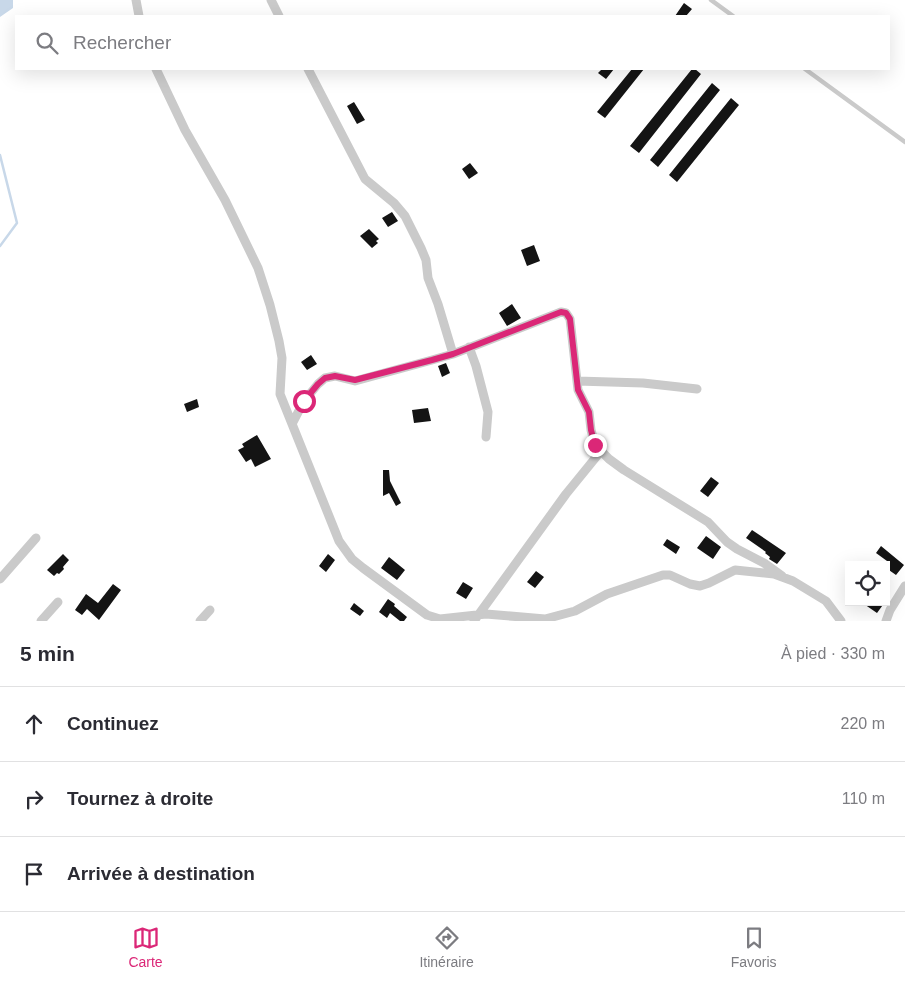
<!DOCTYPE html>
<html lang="fr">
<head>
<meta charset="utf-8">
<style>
  :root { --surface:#fff; --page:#f2f2f3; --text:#2b2b33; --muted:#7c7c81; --line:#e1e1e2; --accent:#db2777 }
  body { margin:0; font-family:Helvetica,sans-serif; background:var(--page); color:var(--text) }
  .controls { position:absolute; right:15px; bottom:15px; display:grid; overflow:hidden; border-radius:0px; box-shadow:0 5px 20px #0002 }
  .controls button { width:45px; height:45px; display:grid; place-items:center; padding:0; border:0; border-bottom:1px solid var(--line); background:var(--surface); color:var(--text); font:25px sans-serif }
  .stop { position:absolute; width:15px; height:15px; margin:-11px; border:4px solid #db2777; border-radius:50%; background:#fff }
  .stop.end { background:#db2777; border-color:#fff; box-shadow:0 1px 5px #0008 }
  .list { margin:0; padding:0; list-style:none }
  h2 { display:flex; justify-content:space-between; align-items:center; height:65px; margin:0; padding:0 20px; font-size:21px }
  h2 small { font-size:16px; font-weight:400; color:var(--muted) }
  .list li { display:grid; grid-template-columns:32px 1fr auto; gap:15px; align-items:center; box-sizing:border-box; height:75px; padding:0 20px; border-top:1px solid var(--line) }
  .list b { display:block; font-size:19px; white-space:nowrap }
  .list em { font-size:16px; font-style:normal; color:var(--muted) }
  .icon { flex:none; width:28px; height:28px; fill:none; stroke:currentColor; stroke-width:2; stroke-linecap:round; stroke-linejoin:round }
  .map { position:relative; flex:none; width:905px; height:621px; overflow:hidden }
  .search { position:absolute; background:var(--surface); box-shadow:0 5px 20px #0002; left:15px; right:15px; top:15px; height:55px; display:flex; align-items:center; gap:12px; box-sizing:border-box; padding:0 18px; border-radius:0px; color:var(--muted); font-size:19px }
  .sheet { height:290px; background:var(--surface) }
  nav { display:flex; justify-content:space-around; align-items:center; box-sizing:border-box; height:70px; border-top:1px solid var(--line); background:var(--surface); font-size:14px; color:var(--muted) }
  nav a { display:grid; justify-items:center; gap:2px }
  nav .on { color:var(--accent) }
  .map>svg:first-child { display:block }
  .water { fill:#c8d8e9 }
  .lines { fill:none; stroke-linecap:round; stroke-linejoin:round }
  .stream { stroke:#c8d8e9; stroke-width:2.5 }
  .building { fill:#141414 }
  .service { stroke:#cacaca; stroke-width:4.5 }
  .minor { stroke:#cacaca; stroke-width:9 }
  .route { stroke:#db2777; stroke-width:6 }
</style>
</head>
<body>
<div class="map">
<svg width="905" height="621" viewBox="0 0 905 621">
  <rect width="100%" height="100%" fill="#fff"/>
  <!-- water -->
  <path class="water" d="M 0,0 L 13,0 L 13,8 L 0,17 Z"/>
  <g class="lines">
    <!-- stream -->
    <path class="stream" d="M 0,155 L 17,223 L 0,246"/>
  </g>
  <!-- building -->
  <path class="building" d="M 684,3 L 692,9 L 686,16 L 675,16 Z
    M 602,69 L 614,69 L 606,79 L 598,73 Z
    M 632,69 L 644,69 L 605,118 L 597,112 Z
    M 692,69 L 695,69 L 701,74 L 639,153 L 630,146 Z
    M 712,83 L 720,90 L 658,167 L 650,160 Z
    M 731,98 L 739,105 L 677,182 L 669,175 Z
    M 354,102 L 365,120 L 357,124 L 347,106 Z
    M 470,163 L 478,173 L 469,179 L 462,169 Z
    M 392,212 L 398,221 L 388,227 L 382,218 Z
    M 369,229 L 379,239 L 376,241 L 378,243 L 372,248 L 360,236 Z
    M 534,245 L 540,261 L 527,266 L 521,250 Z
    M 512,304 L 521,318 L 507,326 L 499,313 Z
    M 311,355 L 317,364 L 307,370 L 301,362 Z
    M 446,363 L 450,373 L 442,377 L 438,366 Z
    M 197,399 L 199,407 L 187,412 L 184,404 Z
    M 428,408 L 431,421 L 414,423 L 412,410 Z
    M 257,435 L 271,459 L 255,467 L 251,459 L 246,462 L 238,450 L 244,447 L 242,444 Z
    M 383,470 L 389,470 L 390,481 L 401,503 L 396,506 L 389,493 L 383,496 Z
    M 711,477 L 719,483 L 708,497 L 700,491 Z
    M 752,530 L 786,553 L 777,564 L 769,559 L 770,557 L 765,553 L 766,552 L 746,538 Z
    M 706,536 L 721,547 L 713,559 L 697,548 Z
    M 667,539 L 680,547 L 676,554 L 663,545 Z
    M 881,546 L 904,565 L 896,575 L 886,568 L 886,565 L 883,565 L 887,561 L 876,553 Z
    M 63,554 L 69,560 L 63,567 L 64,569 L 59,574 L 57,573 L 54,576 L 47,570 Z
    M 328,554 L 335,560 L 326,572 L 319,566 Z
    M 389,557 L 405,570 L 397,580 L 381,568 Z
    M 536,571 L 544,577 L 535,588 L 527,582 Z
    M 463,582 L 473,588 L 466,599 L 456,593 Z
    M 113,584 L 121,590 L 99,620 L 87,609 L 82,615 L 75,610 L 86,594 L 98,603 Z
    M 388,599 L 395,604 L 394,606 L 407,617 L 404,621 L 400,621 L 390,613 L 387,618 L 379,612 Z
    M 861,602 L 885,602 L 877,613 Z
    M 354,603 L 364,611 L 360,616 L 350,609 Z"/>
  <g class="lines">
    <!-- service -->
    <path class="service" d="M 711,0 L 733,16
      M 805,69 L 905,142"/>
    <!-- minor -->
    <path class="minor" d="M 136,0 L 139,16
      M 271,0 L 279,16
      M 156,69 L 185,130 L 225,200 L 258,268 L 270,305 L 279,341 L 282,358 L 280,394 L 339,541 L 352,559 L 363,568 L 427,615 L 440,619 L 486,614 L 545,619 L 575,611 L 607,594 L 663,575 L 670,575 L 690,584 L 700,586 L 709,583 L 735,570 L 774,574 L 793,581 L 826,601 L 841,621
      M 308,69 L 365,179 L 394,203 L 405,216 L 421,248 L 426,260 L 428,278 L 438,304 L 453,354
      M 469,347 L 476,366 L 488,412 L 486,437
      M 577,381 L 643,383 L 697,389
      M 292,424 L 304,401 L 318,384 L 325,378 L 335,376 L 355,381 L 432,360 L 453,354 L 556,314 L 561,312 L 566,313 L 570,319 L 578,390 L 589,412 L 591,430 L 595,445 L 609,459 L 624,470 L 708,522 L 727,542 L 737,549 L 764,563 L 782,576
      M 0,579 L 36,538
      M 41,621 L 58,602
      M 200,621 L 210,610
      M 474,621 L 566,494 L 601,451
      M 886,621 L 890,610 L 905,586"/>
  </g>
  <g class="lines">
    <!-- route -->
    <path class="route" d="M 304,401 L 318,384 L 325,378 L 335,376 L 355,380 L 432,360 L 453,354 L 561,312 L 566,313 L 570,319 L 578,390 L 589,412 L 591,430 L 595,445"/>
  </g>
</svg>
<div class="controls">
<button><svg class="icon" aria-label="locate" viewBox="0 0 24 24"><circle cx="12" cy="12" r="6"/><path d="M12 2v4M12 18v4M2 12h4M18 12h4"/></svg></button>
</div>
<div class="stop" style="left:304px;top:401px"></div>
<div class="stop end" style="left:595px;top:445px"></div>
<div class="search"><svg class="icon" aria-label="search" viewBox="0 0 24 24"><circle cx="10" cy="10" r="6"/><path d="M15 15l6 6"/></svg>Rechercher</div>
</div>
<section class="sheet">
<h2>5 min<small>À pied · 330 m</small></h2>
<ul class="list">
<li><svg class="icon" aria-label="ahead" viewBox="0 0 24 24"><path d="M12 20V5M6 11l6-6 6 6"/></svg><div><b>Continuez</b></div><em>220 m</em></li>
<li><svg class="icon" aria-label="right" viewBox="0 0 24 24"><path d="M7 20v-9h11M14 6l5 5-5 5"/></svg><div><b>Tournez à droite</b></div><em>110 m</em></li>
<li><svg class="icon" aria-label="arrive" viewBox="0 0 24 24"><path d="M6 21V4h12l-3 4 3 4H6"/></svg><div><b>Arrivée à destination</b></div></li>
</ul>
</section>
<nav>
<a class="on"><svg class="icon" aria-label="map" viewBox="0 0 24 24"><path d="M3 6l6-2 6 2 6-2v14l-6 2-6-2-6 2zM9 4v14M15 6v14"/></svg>Carte</a>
<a><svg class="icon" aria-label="directions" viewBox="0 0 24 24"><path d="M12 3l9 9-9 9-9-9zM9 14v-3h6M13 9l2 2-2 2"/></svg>Itinéraire</a>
<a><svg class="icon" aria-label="saved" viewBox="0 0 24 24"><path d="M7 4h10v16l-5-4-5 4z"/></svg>Favoris</a>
</nav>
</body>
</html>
